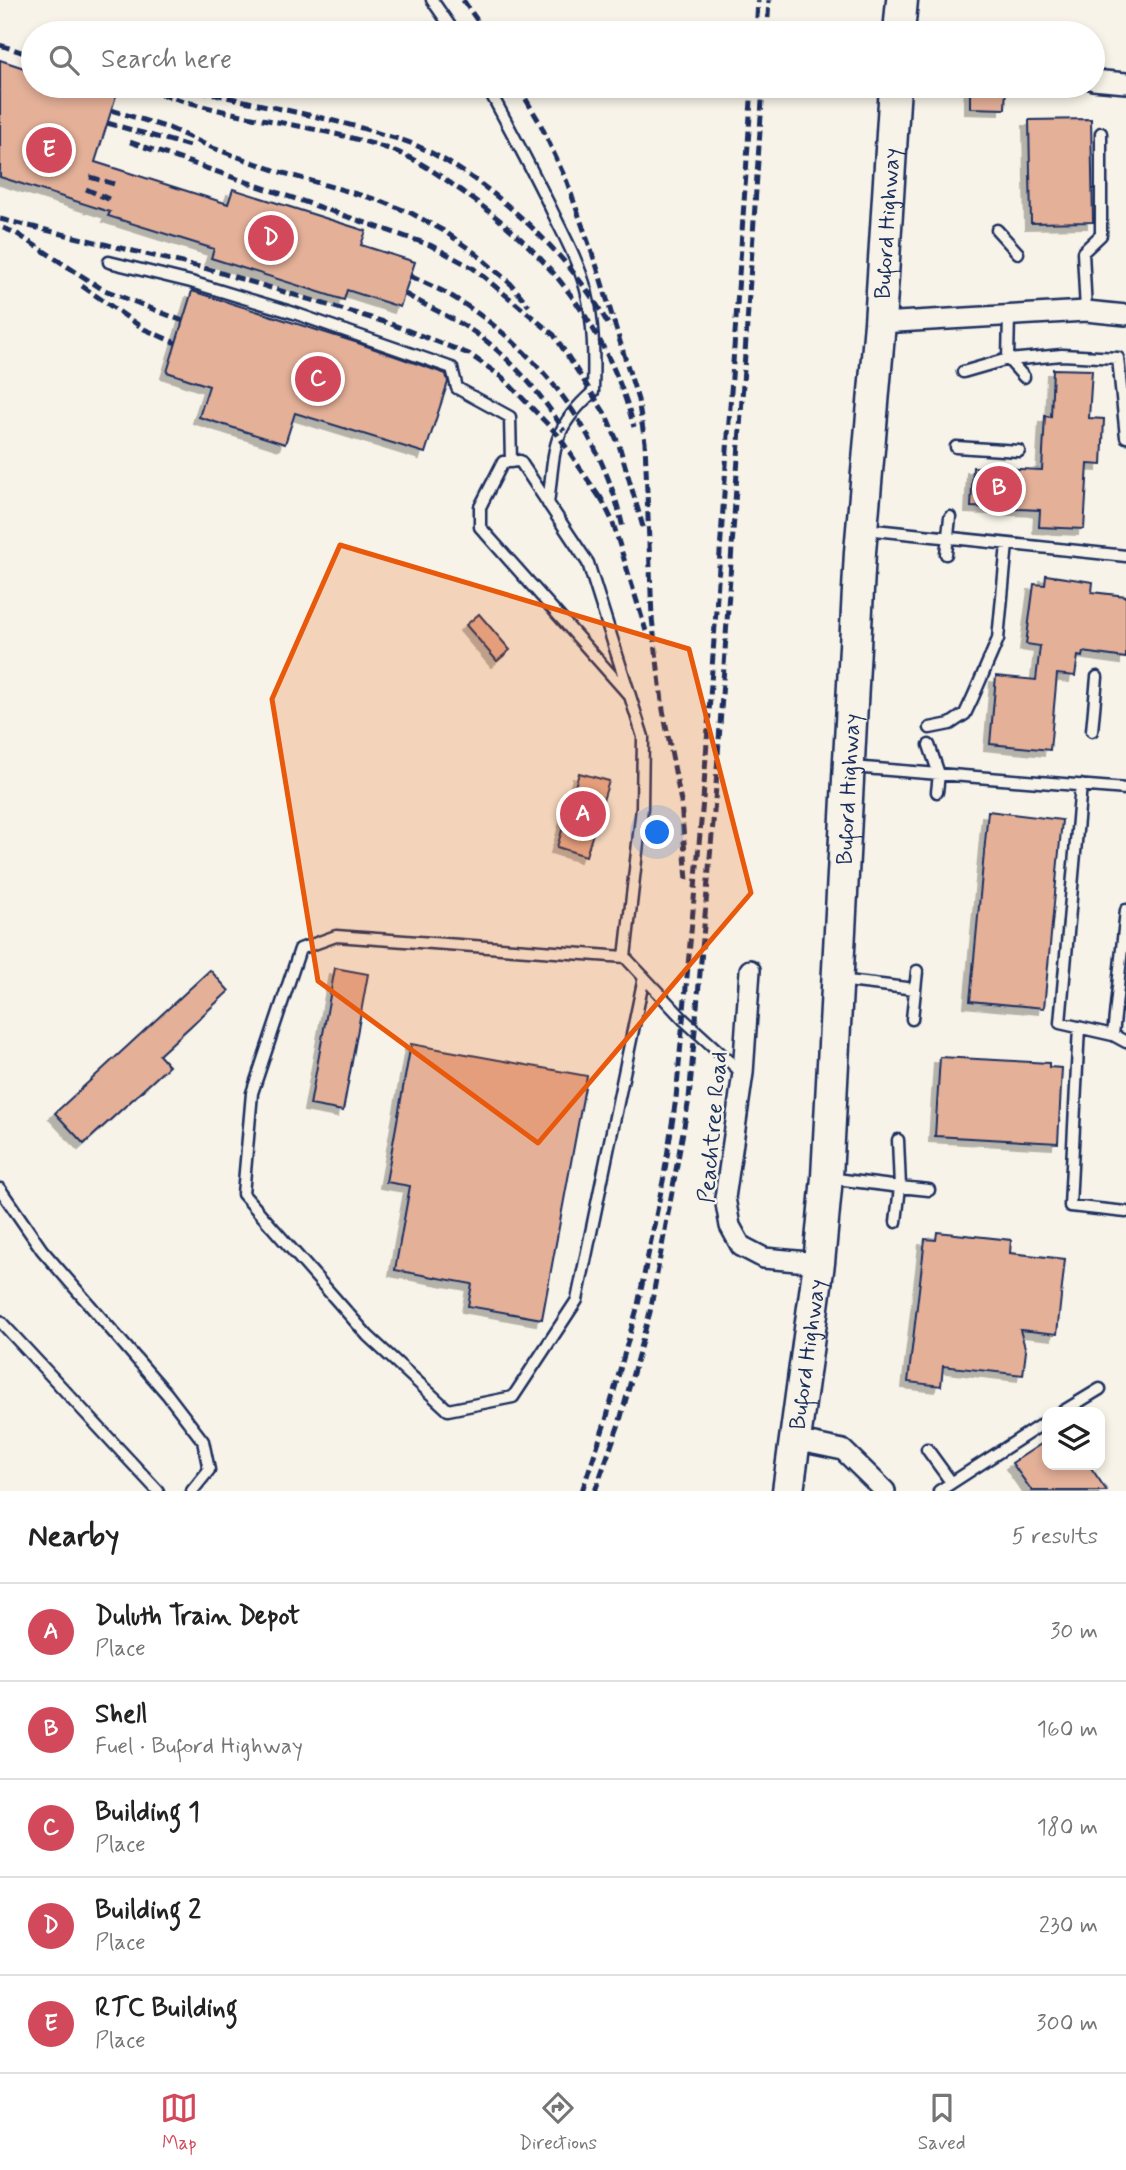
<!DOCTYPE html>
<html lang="en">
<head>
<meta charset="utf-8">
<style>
  :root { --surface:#fff; --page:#f2f2f2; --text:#222; --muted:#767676; --line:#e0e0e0; --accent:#d1495b }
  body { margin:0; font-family:Mynerve,sans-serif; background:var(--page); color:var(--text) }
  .controls { position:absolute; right:21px; bottom:21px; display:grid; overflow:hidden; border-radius:14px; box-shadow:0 4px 10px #0003 }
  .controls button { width:63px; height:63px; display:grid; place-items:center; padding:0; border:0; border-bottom:2px solid var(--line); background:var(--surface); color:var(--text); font:35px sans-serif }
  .you { position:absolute; left:658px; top:833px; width:24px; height:24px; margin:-18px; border:5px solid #fff; border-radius:50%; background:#1a73e8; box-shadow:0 0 0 10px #1a73e833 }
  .badge { display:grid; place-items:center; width:46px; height:46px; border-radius:50%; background:var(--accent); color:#fff; font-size:23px; font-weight:700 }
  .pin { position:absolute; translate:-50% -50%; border:4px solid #fff; box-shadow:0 2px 7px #0006 }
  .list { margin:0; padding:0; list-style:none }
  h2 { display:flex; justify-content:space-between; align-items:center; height:91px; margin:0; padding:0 28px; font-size:30px }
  h2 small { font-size:23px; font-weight:400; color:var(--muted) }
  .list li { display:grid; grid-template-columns:46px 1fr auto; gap:21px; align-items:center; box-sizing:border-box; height:98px; padding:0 28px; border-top:2px solid var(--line) }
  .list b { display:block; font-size:26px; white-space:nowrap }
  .list p { margin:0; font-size:23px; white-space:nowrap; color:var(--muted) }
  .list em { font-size:23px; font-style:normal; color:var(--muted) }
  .icon { flex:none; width:38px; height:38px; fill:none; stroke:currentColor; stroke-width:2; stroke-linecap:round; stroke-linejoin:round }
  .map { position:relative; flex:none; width:1126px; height:1491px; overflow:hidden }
  .search { position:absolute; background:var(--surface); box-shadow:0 4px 10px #0003; left:21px; right:21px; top:21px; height:77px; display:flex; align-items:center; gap:18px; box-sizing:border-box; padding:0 24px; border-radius:38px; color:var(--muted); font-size:26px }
  .sheet { height:581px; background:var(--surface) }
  nav { display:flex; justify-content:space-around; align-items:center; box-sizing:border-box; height:98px; border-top:2px solid var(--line); background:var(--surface); font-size:19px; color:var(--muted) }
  nav a { display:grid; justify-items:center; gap:4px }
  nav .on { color:var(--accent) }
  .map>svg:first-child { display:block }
  .building { fill:#e4b098; stroke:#1b2f5e; stroke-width:2; filter:url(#shadow) }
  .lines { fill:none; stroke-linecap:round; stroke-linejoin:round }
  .lane-casing { stroke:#1b2f5e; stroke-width:15 }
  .street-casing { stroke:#1b2f5e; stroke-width:24 }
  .primary-casing { stroke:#1b2f5e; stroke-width:35 }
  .lane { stroke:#f7f3e8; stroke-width:10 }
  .street { stroke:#f7f3e8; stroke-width:19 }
  .primary { stroke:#f7f3e8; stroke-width:30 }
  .rail { stroke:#1b2f5e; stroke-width:5; stroke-dasharray:10 5; stroke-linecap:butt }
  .marked { fill:#e8590c; fill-opacity:0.2; stroke:#e8590c; stroke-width:5; stroke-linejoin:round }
  .labels { text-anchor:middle; stroke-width:5; stroke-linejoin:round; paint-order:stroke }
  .street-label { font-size:23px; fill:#1b2f5e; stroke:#f7f3e8 }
</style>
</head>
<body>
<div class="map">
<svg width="1126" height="1491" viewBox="0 0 1126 1491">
  <defs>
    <filter id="shadow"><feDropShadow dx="-6" dy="6" stdDeviation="0" flood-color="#0004"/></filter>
  </defs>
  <rect width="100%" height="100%" fill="#f7f3e8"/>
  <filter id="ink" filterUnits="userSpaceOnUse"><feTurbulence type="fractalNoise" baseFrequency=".0143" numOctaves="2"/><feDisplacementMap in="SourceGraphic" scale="14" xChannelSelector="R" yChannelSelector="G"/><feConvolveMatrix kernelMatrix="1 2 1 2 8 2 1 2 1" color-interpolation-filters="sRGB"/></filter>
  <g filter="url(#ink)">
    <!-- building -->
    <path class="building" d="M 0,60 L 33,71 L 33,86 L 82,86 L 116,96 L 95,162 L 228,204 L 233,189 L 366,231 L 361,245 L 415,262 L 400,307 L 347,290 L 344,300 L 211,258 L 214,249 L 108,216 L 110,212 L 0,177 Z
      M 970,86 L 1006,86 L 1005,109 L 970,108 Z
      M 1091,119 L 1093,222 L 1031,223 L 1029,120 Z
      M 192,291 L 355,342 L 446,374 L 448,382 L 425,453 L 295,413 L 285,444 L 199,417 L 209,386 L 167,372 Z
      M 1053,369 L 1092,370 L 1089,418 L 1104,419 L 1102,465 L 1088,464 L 1084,529 L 1039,527 L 1040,510 L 971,507 L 973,467 L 1042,470 L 1045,416 L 1051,417 Z
      M 1046,575 L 1093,582 L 1092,592 L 1126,596 L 1126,658 L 1083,652 L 1082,657 L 1078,656 L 1075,676 L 1057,674 L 1050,750 L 990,744 L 996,676 L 1036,680 L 1040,646 L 1026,644 L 1034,584 L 1045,585 Z
      M 479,614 L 510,650 L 497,661 L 466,625 Z
      M 579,773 L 609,781 L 586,856 L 557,847 Z
      M 988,811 L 1062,820 L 1044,1008 L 970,1001 Z
      M 335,968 L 368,974 L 343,1111 L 310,1105 Z
      M 210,970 L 229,991 L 159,1055 L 169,1066 L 84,1144 L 55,1113 Z
      M 411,1044 L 587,1076 L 542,1319 L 468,1306 L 472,1284 L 395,1270 L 410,1186 L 386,1182 Z
      M 940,1057 L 1049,1063 L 1049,1067 L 1062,1068 L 1058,1143 L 935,1136 Z
      M 937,1232 L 1011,1240 L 1010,1253 L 1065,1259 L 1057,1334 L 1020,1330 L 1026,1351 L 1023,1375 L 943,1366 L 941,1386 L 908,1382 L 925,1239 L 936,1240 Z
      M 1047,1440 L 1047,1465 L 1089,1465 L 1107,1491 L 1032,1491 L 1012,1463 Z"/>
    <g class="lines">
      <defs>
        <path id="lane" d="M 432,0 L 455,33
          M 487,86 C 510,129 533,171 554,215 C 566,239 579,264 586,290 C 594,323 594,358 593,392 C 550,430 555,450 548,504
          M 997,230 L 1018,253
          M 109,262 L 191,282 L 294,313 L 452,368 L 457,388 L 510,417 L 511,462
          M 1086,311 L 1083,252 L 1101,235 L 1101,133
          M 1008,359 L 1024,377
          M 1009,360 L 1062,355 L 1118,358 L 1126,437
          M 963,372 L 1008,359 L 1009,315
          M 956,447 L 1019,451
          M 865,529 L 1126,556
          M 946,554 L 950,517
          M 930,728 L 950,724 L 965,714 L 973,697 L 998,639 L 1007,544
          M 1092,731 L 1097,677
          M 929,745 L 939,774 L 937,792
          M 852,767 L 1126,789
          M 1081,785 L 1060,1023 L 1113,1035 L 1126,1042
          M 625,957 L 642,808 L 643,737 L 588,563 L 520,461 L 503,462 L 480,507 L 480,527 L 629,695
          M 644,977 L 577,1300 L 513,1397 L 448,1410 L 368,1336 L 243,1194 L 252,1093 L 300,949 L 336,936 L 625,957 L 683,1019 L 742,1073
          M 839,980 L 915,989
          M 912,1019 L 917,971
          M 1079,1027 L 1070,1206 L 1126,1212
          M 1113,1035 L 1126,910
          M 898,1140 L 900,1187 L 929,1190
          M 828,1178 L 900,1187 L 896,1222
          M 0,1189 L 42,1250 L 167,1394 L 203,1441 L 209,1470 L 192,1491
          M 0,1321 L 158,1491
          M 1062,1412 L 1100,1389
          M 927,1449 L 951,1482
          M 939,1491 L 1047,1421"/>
        <path id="street" d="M 1093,80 L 1126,83
          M 880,323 L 1086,311 L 1126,315
          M 750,970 L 743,1073 L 725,1198 L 730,1226 L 741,1246 L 764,1258 L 819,1263
          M 795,1440 L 843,1450 L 885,1491"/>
        <g id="primary">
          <path d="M 899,33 L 902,0"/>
          <path id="s1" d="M 788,1491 L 819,1263 L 827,1177 L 860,552 L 880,323 L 895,86"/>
        </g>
      </defs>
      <!-- lane casing -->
      <use href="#lane" class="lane-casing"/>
      <!-- street casing -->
      <use href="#street" class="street-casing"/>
      <!-- primary casing -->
      <use href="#primary" class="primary-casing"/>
      <!-- lane -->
      <use href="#lane" class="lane"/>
      <!-- street -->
      <use href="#street" class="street"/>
      <!-- primary -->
      <use href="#primary" class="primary"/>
      <!-- rail -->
      <path class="rail" d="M 463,0 L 486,33
        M 756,33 L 758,0
        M 767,33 L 769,0
        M 0,45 L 33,56
        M 131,86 C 162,94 192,104 223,111 C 278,123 336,131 389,149 C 416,158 439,175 463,192 C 547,251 607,326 634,427
        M 184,86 C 247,104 312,113 375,132 C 388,137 403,139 415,145 C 486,176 575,258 610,328
        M 518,86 L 540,123 L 567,182 L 597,267 L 638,400 L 645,442 L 652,618 L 663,710 L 681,802 L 687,881
        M 111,110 L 169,128 L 213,148 L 280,172 L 378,200 L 411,213 L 444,231 L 475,253 L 511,284 L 529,306
        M 107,123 L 193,147
        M 130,142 L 430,245 L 473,268 L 554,335 L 606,415 L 619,445 L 643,527
        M 90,177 L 118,185
        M 86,189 L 113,201
        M 0,219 L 208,269 L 391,324 L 469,354 L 502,377 L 558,435 L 604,504
        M 3,228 L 16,233 L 102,289 L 183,321
        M 410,276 C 424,283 440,289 453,297 C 538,349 602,431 623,528
        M 82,286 L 144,329 L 176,343
        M 405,294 C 430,308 458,320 481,337 C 513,361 544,397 564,431
        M 600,496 L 612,520 L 646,631
        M 582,1491 L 606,1420 L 638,1305 L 664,1176 L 676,1098 L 703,800 L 752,86
        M 595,1491 L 619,1424 L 650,1312 L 689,1099 L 715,800 L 763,86"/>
    </g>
  </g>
  <!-- marked area -->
  <path class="marked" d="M 340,545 L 689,649 L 751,893 L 538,1143 L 318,981 L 272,699 Z"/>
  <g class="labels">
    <!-- street labels -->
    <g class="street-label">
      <text dy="8" stroke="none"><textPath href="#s1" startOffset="1272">Buford Highway</textPath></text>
      <text dy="8" stroke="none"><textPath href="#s1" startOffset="705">Buford Highway</textPath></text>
      <text transform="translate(712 1127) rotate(-85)" y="8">Peachtree Road</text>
      <text dy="8" stroke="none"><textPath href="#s1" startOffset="138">Buford Highway</textPath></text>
    </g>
  </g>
</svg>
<div class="controls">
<button><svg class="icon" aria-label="layers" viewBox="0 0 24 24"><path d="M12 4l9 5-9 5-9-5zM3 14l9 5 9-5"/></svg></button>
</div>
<div class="you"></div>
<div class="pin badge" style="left:583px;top:814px">A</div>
<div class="pin badge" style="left:999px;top:489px">B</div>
<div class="pin badge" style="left:318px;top:379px">C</div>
<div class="pin badge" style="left:271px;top:238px">D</div>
<div class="pin badge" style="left:49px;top:150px">E</div>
<div class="search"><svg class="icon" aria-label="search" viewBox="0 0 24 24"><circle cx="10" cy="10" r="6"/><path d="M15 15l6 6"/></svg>Search here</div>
</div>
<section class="sheet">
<h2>Nearby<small>5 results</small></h2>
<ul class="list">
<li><span class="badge">A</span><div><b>Duluth Train Depot</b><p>Place</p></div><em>30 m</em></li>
<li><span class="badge">B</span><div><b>Shell</b><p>Fuel · Buford Highway</p></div><em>160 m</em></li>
<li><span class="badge">C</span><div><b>Building 1</b><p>Place</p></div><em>180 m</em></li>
<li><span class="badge">D</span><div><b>Building 2</b><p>Place</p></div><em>230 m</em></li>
<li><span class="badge">E</span><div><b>RTC Building</b><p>Place</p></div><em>300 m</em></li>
</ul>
</section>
<nav>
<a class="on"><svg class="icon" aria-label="map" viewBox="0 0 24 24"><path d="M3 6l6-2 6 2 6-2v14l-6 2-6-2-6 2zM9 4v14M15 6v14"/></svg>Map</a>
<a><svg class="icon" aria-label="directions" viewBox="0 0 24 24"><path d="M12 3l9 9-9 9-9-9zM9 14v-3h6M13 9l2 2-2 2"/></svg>Directions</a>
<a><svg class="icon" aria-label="saved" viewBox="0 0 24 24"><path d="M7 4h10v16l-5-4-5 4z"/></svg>Saved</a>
</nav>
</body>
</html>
